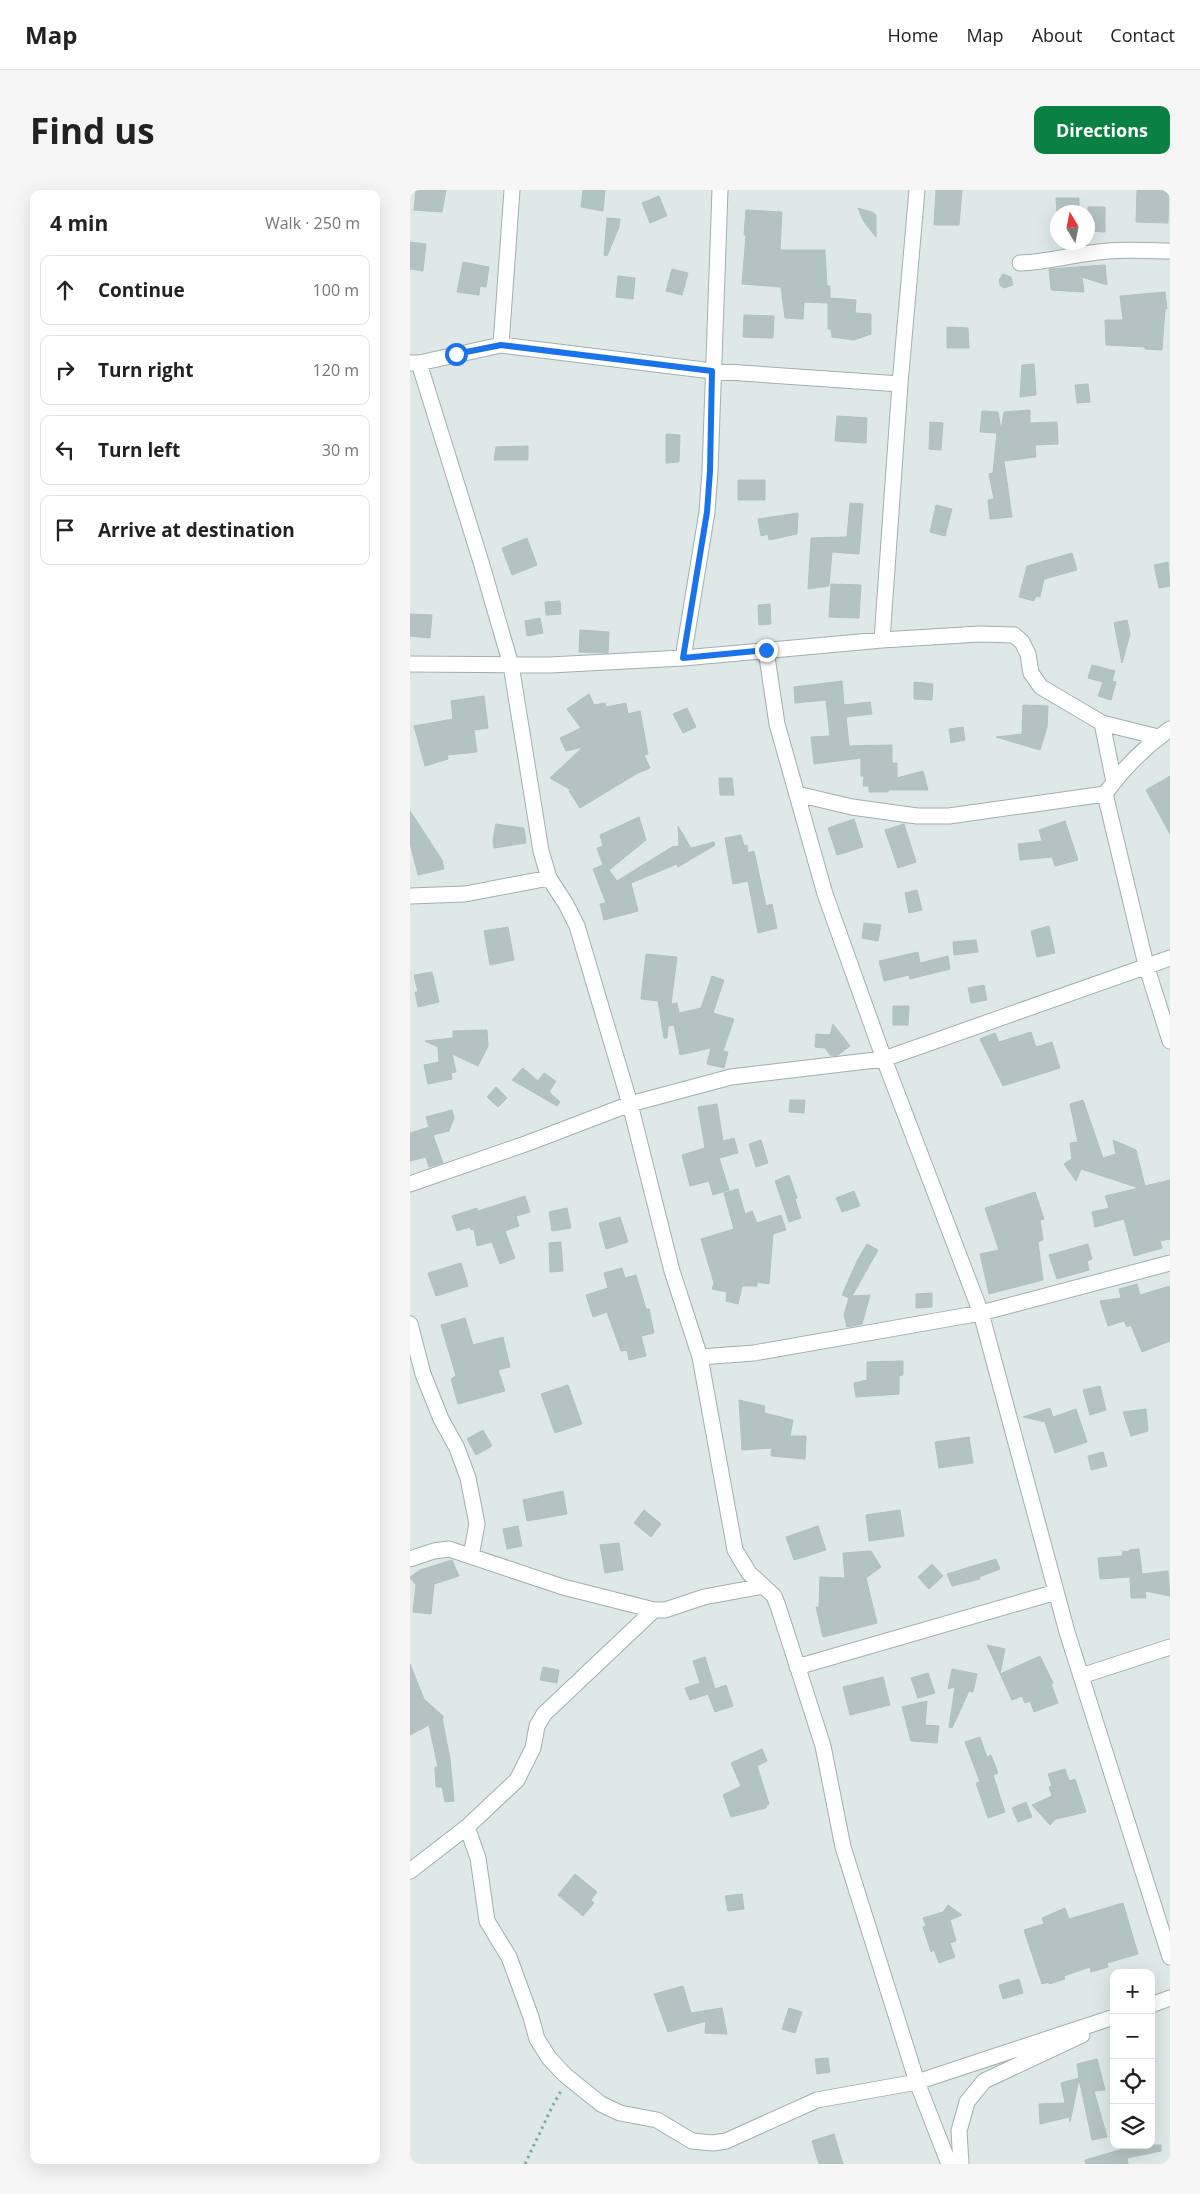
<!DOCTYPE html>
<html lang="en">
<head>
<meta charset="utf-8">
<style>
  :root { --surface:#fff; --page:#f6f6f6; --text:#222; --muted:#767676; --line:#e0e0e0; --accent:#0b8043 }
  body { margin:0; font-family:"Open Sans",sans-serif; background:var(--page); color:var(--text) }
  .controls { position:absolute; right:15px; bottom:15px; display:grid; overflow:hidden; border-radius:10px; box-shadow:0 5px 20px #0002 }
  .controls button { width:45px; height:45px; display:grid; place-items:center; padding:0; border:0; border-bottom:1px solid var(--line); background:var(--surface); color:var(--text); font:25px sans-serif }
  .compass { position:absolute; left:640px; top:15px; width:45px; height:45px; border-radius:50%; background:var(--surface); box-shadow:0 5px 20px #0002; rotate:350deg }
  .stop { position:absolute; width:15px; height:15px; margin:-11px; border:4px solid #1a73e8; border-radius:50%; background:#fff }
  .stop.end { background:#1a73e8; border-color:#fff; box-shadow:0 1px 5px #0008 }
  .list { margin:0; padding:0; list-style:none }
  h2 { display:flex; justify-content:space-between; align-items:center; height:65px; margin:0; padding:0 20px; font-size:21px }
  h2 small { font-size:16px; font-weight:400; color:var(--muted) }
  .list li { display:grid; grid-template-columns:32px 1fr auto; gap:15px; align-items:center; box-sizing:border-box; height:70px; margin:0 10px 10px; padding:0 10px; border:1px solid var(--line); border-radius:10px }
  .list b { display:block; font-size:19px; white-space:nowrap }
  .list em { font-size:16px; font-style:normal; color:var(--muted) }
  .icon { flex:none; width:28px; height:28px; fill:none; stroke:currentColor; stroke-width:2; stroke-linecap:round; stroke-linejoin:round }
  .map { position:relative; flex:none; width:760px; height:1974px; overflow:hidden; border-radius:10px }
  header { display:flex; align-items:center; gap:30px; box-sizing:border-box; height:70px; padding:0 25px; background:var(--surface); border-bottom:1px solid var(--line) }
  header strong { font-size:24px }
  nav { display:flex; gap:28px; margin-inline-start:auto; font-size:18px }
  .intro { display:flex; align-items:center; justify-content:space-between; box-sizing:border-box; height:120px; padding:0 30px }
  h1 { margin:0; font-size:35px }
  .button { padding:12px 22px; border-radius:10px; background:var(--accent); color:#fff; font-size:18px; font-weight:700 }
  main { display:flex; gap:30px; padding:0 30px }
  aside { flex:1; background:var(--surface); border-radius:10px; box-shadow:0 5px 20px #0002 }
  .map>svg:first-child { display:block }
  .building { fill:#b3c3c1; stroke:#b0c1c0 }
  .lines { fill:none; stroke-linecap:round; stroke-linejoin:round }
  .street-casing { stroke:#a1afaf; stroke-width:17 }
  .path { stroke:#7fa9aa; stroke-width:3; stroke-dasharray:2.5 4; stroke-linecap:butt }
  .street { stroke:#fff; stroke-width:15 }
  .route { stroke:#1a73e8; stroke-width:6 }
</style>
</head>
<body>
<header>
<strong>Map</strong>
<nav><a>Home</a><a>Map</a><a>About</a><a>Contact</a></nav>
</header>
<div class="intro"><h1>Find us</h1><a class="button">Directions</a></div>
<main>
<aside>
<h2>4 min<small>Walk · 250 m</small></h2>
<ul class="list">
<li><svg class="icon" aria-label="ahead" viewBox="0 0 24 24"><path d="M12 20V5M6 11l6-6 6 6"/></svg><div><b>Continue</b></div><em>100 m</em></li>
<li><svg class="icon" aria-label="right" viewBox="0 0 24 24"><path d="M7 20v-9h11M14 6l5 5-5 5"/></svg><div><b>Turn right</b></div><em>120 m</em></li>
<li><svg class="icon" aria-label="left" viewBox="0 0 24 24"><path d="M17 20v-9H6M10 6l-5 5 5 5"/></svg><div><b>Turn left</b></div><em>30 m</em></li>
<li><svg class="icon" aria-label="arrive" viewBox="0 0 24 24"><path d="M6 21V4h12l-3 4 3 4H6"/></svg><div><b>Arrive at destination</b></div></li>
</ul>
</aside>
<div class="map">
<svg width="760" height="1974" viewBox="0 0 760 1974">
  <rect width="100%" height="100%" fill="#dde8e7"/>
  <!-- building -->
  <path class="building" d="M 6,0 L 36,0 L 32,22 L 4,20 Z
    M 173,0 L 195,0 L 193,21 L 171,17 Z
    M 526,0 L 552,0 L 549,35 L 524,35 Z
    M 727,0 L 759,0 L 758,33 L 726,32 Z
    M 249,6 L 257,26 L 240,33 L 232,13 Z
    M 646,8 L 669,8 L 669,22 L 647,22 Z
    M 678,17 L 695,17 L 695,42 L 678,41 Z
    M 448,18 L 462,22 L 466,25 L 466,47 L 454,32 Z
    M 336,20 L 372,22 L 370,60 L 415,60 L 417,96 L 420,96 L 420,108 L 446,110 L 445,123 L 461,124 L 461,144 L 444,150 L 422,147 L 421,139 L 418,139 L 418,113 L 394,112 L 393,129 L 375,128 L 371,97 L 332,94 L 336,45 L 334,45 Z
    M 197,28 L 210,29 L 209,37 L 197,66 L 194,65 Z
    M 0,52 L 16,54 L 13,81 L 0,79 Z
    M 53,72 L 79,77 L 76,97 L 70,96 L 69,105 L 47,102 Z
    M 695,75 L 697,95 L 672,87 L 674,102 L 641,100 L 639,79 Z
    M 262,79 L 278,83 L 272,105 L 256,101 Z
    M 593,84 L 601,87 L 603,95 L 594,98 L 590,95 L 589,90 Z
    M 208,86 L 225,88 L 223,109 L 206,107 Z
    M 755,102 L 757,119 L 755,119 L 752,160 L 735,159 L 735,157 L 696,155 L 695,130 L 713,130 L 710,106 Z
    M 334,125 L 364,126 L 363,148 L 333,147 Z
    M 537,137 L 558,138 L 559,158 L 537,158 Z
    M 624,174 L 626,205 L 610,207 L 612,175 Z
    M 678,194 L 680,212 L 667,213 L 665,195 Z
    M 620,220 L 620,233 L 647,232 L 648,254 L 625,255 L 626,267 L 594,271 L 602,327 L 580,329 L 578,310 L 584,309 L 579,284 L 583,283 L 587,243 L 570,242 L 572,221 L 588,222 L 591,240 L 594,222 Z
    M 427,226 L 457,228 L 456,253 L 425,251 Z
    M 520,232 L 533,233 L 531,260 L 519,259 Z
    M 256,244 L 270,245 L 269,272 L 256,273 Z
    M 118,256 L 118,270 L 84,270 L 86,257 Z
    M 328,290 L 355,290 L 355,310 L 328,310 Z
    M 440,313 L 453,314 L 449,364 L 422,362 L 419,396 L 398,399 L 401,348 L 437,347 Z
    M 526,315 L 542,319 L 535,346 L 520,342 Z
    M 388,323 L 387,344 L 359,350 L 358,344 L 351,346 L 348,329 Z
    M 117,348 L 127,375 L 102,385 L 92,358 Z
    M 662,363 L 667,380 L 634,389 L 630,407 L 626,406 L 624,411 L 609,407 L 617,376 Z
    M 758,372 L 760,396 L 749,398 L 744,375 Z
    M 421,394 L 451,395 L 449,428 L 419,427 Z
    M 150,411 L 151,424 L 136,425 L 135,412 Z
    M 360,414 L 361,434 L 349,435 L 348,415 Z
    M 0,424 L 22,425 L 20,448 L 0,446 Z
    M 130,428 L 133,443 L 117,446 L 115,431 Z
    M 717,430 L 720,444 L 712,473 L 704,433 Z
    M 170,440 L 199,442 L 198,463 L 169,462 Z
    M 682,475 L 705,481 L 702,491 L 706,492 L 701,510 L 688,506 L 693,492 L 678,488 Z
    M 432,491 L 434,515 L 460,512 L 462,524 L 436,527 L 439,556 L 482,555 L 482,573 L 487,573 L 487,588 L 513,581 L 518,600 L 478,600 L 478,602 L 459,602 L 459,596 L 453,596 L 454,586 L 451,586 L 451,568 L 404,574 L 401,547 L 420,546 L 416,510 L 385,513 L 384,497 Z
    M 504,492 L 523,494 L 522,510 L 504,509 Z
    M 179,504 L 184,515 L 195,513 L 196,517 L 216,513 L 218,524 L 230,521 L 238,564 L 234,565 L 240,578 L 226,584 L 170,618 L 159,601 L 161,600 L 140,588 L 173,557 L 156,561 L 150,548 L 171,538 L 157,519 Z
    M 74,506 L 78,538 L 64,540 L 67,562 L 37,565 L 38,569 L 15,576 L 4,536 L 43,529 L 41,511 Z
    M 613,515 L 638,516 L 637,537 L 630,560 L 586,547 L 612,544 Z
    M 277,518 L 286,537 L 273,543 L 263,524 Z
    M 553,537 L 555,550 L 541,553 L 539,539 Z
    M 760,586 L 760,644 L 736,600 Z
    M 309,588 L 322,588 L 324,605 L 310,605 Z
    M 0,621 L 32,670 L 34,679 L 8,685 L 0,653 Z
    M 229,627 L 236,650 L 199,680 L 207,691 L 262,657 L 269,656 L 268,636 L 281,658 L 304,652 L 305,655 L 268,677 L 267,674 L 221,693 L 228,721 L 194,730 L 190,714 L 196,713 L 183,679 L 193,675 L 187,658 L 193,656 L 190,645 Z
    M 444,629 L 453,657 L 427,665 L 418,638 Z
    M 655,631 L 668,670 L 645,676 L 642,667 L 610,670 L 608,654 L 632,651 L 629,640 Z
    M 86,634 L 114,638 L 116,653 L 84,658 L 83,650 Z
    M 494,634 L 506,672 L 488,678 L 475,640 Z
    M 331,645 L 334,656 L 337,655 L 338,663 L 344,661 L 356,716 L 362,714 L 367,738 L 348,743 L 338,691 L 323,694 L 315,648 Z
    M 507,700 L 512,720 L 499,723 L 495,703 Z
    M 454,733 L 471,735 L 468,751 L 452,748 Z
    M 639,736 L 645,763 L 627,767 L 621,741 Z
    M 98,737 L 104,770 L 80,775 L 74,741 Z
    M 566,750 L 568,762 L 544,765 L 543,752 Z
    M 508,762 L 510,773 L 538,766 L 540,779 L 500,789 L 499,785 L 474,791 L 469,771 Z
    M 236,764 L 267,767 L 261,814 L 267,813 L 269,823 L 291,818 L 302,786 L 314,790 L 303,823 L 324,829 L 313,861 L 318,862 L 314,878 L 297,874 L 301,858 L 270,865 L 264,835 L 258,836 L 257,848 L 254,848 L 248,811 L 231,809 Z
    M 22,782 L 29,812 L 8,817 L 5,802 L 8,802 L 4,785 Z
    M 574,795 L 577,810 L 561,813 L 558,798 Z
    M 483,816 L 499,816 L 498,835 L 483,835 Z
    M 423,834 L 440,856 L 428,865 L 421,866 L 415,858 L 405,857 L 406,844 L 420,845 Z
    M 77,840 L 78,856 L 68,876 L 42,864 L 46,882 L 41,883 L 42,889 L 18,894 L 14,875 L 29,872 L 28,857 L 15,851 L 43,848 L 43,841 Z
    M 621,842 L 626,857 L 642,852 L 650,878 L 593,896 L 570,849 L 585,843 L 589,852 Z
    M 113,878 L 128,891 L 134,883 L 146,891 L 139,902 L 150,912 L 147,916 L 102,890 Z
    M 86,897 L 97,908 L 88,917 L 77,907 Z
    M 380,910 L 395,910 L 394,923 L 379,922 Z
    M 673,910 L 693,968 L 706,964 L 703,950 L 726,960 L 735,996 L 760,990 L 760,1049 L 750,1051 L 752,1058 L 724,1066 L 714,1029 L 685,1037 L 682,1022 L 699,1018 L 695,1006 L 729,998 L 671,979 L 666,991 L 654,974 L 662,969 L 660,953 L 668,952 L 660,914 Z
    M 307,914 L 313,951 L 324,948 L 328,963 L 309,968 L 319,1000 L 303,1005 L 299,991 L 280,996 L 272,965 L 295,958 L 288,917 Z
    M 42,920 L 44,928 L 39,941 L 23,945 L 33,973 L 19,977 L 16,967 L 0,971 L 0,943 L 19,937 L 16,927 Z
    M 351,950 L 358,973 L 346,977 L 339,954 Z
    M 379,985 L 387,1008 L 385,1009 L 391,1028 L 379,1032 L 365,991 Z
    M 328,999 L 335,1024 L 342,1021 L 347,1033 L 371,1025 L 376,1040 L 363,1044 L 359,1094 L 347,1092 L 347,1096 L 332,1096 L 328,1114 L 316,1111 L 317,1102 L 302,1099 L 304,1093 L 291,1049 L 324,1039 L 314,1003 Z
    M 444,1001 L 450,1016 L 432,1022 L 426,1008 Z
    M 625,1002 L 634,1029 L 630,1030 L 633,1050 L 628,1052 L 633,1090 L 579,1104 L 570,1064 L 589,1060 L 575,1018 Z
    M 115,1006 L 120,1022 L 106,1026 L 109,1036 L 95,1041 L 105,1068 L 90,1074 L 82,1052 L 67,1056 L 64,1039 L 61,1040 L 60,1037 L 47,1041 L 42,1026 L 67,1018 L 68,1021 Z
    M 157,1018 L 161,1038 L 142,1041 L 139,1022 Z
    M 210,1027 L 218,1052 L 196,1059 L 189,1033 Z
    M 151,1052 L 153,1081 L 140,1082 L 139,1053 Z
    M 457,1054 L 468,1060 L 442,1106 L 460,1105 L 452,1134 L 437,1137 L 434,1125 L 439,1108 L 432,1105 L 448,1069 Z
    M 678,1054 L 682,1069 L 677,1071 L 679,1080 L 647,1089 L 639,1065 Z
    M 51,1073 L 58,1096 L 26,1106 L 18,1083 Z
    M 212,1078 L 215,1088 L 226,1085 L 236,1119 L 239,1119 L 244,1143 L 231,1146 L 236,1166 L 219,1170 L 217,1160 L 211,1161 L 197,1122 L 183,1127 L 176,1105 L 198,1098 L 194,1083 Z
    M 727,1094 L 730,1105 L 760,1096 L 760,1151 L 732,1162 L 721,1135 L 717,1137 L 714,1131 L 698,1136 L 690,1111 L 711,1108 L 709,1099 Z
    M 522,1103 L 522,1117 L 506,1118 L 506,1104 Z
    M 55,1128 L 63,1155 L 93,1147 L 100,1177 L 88,1180 L 95,1201 L 48,1214 L 41,1189 L 46,1186 L 31,1135 Z
    M 493,1171 L 493,1185 L 489,1186 L 489,1204 L 446,1207 L 444,1193 L 457,1190 L 457,1172 Z
    M 158,1195 L 172,1234 L 145,1243 L 131,1204 Z
    M 690,1196 L 696,1220 L 680,1225 L 673,1200 Z
    M 329,1210 L 355,1216 L 354,1223 L 383,1230 L 380,1246 L 396,1246 L 395,1269 L 361,1266 L 362,1258 L 332,1260 Z
    M 640,1218 L 643,1227 L 666,1219 L 677,1252 L 645,1263 L 635,1232 L 613,1227 Z
    M 736,1219 L 738,1241 L 721,1246 L 713,1222 Z
    M 73,1240 L 82,1256 L 66,1265 L 57,1249 Z
    M 559,1247 L 563,1273 L 529,1278 L 525,1252 Z
    M 693,1262 L 697,1276 L 681,1280 L 678,1266 Z
    M 153,1301 L 157,1324 L 117,1331 L 113,1310 Z
    M 234,1320 L 251,1334 L 241,1347 L 224,1333 Z
    M 490,1320 L 494,1346 L 459,1351 L 456,1325 Z
    M 108,1336 L 112,1356 L 97,1359 L 93,1339 Z
    M 408,1336 L 416,1360 L 384,1370 L 376,1347 Z
    M 209,1353 L 213,1380 L 195,1383 L 190,1355 Z
    M 729,1359 L 732,1384 L 758,1381 L 760,1406 L 735,1401 L 736,1408 L 721,1408 L 720,1387 L 690,1389 L 688,1368 L 712,1366 L 713,1361 L 719,1362 L 719,1360 Z
    M 461,1361 L 471,1377 L 456,1388 L 467,1433 L 413,1447 L 406,1417 L 409,1417 L 410,1387 L 435,1388 L 433,1363 Z
    M 586,1369 L 590,1379 L 569,1387 L 570,1389 L 542,1396 L 537,1384 Z
    M 42,1370 L 49,1386 L 24,1394 L 21,1424 L 3,1422 L 6,1395 L 0,1387 L 10,1380 Z
    M 522,1374 L 533,1386 L 519,1399 L 508,1387 Z
    M 577,1455 L 595,1459 L 590,1484 L 630,1466 L 643,1493 L 641,1494 L 648,1513 L 624,1522 L 620,1511 L 615,1513 L 612,1506 L 602,1510 Z
    M 295,1467 L 305,1499 L 316,1495 L 323,1516 L 305,1522 L 298,1504 L 280,1510 L 275,1498 L 290,1493 L 283,1471 Z
    M 0,1474 L 14,1509 L 34,1527 L 32,1528 L 40,1569 L 44,1611 L 35,1612 L 32,1597 L 26,1597 L 25,1577 L 28,1577 L 19,1535 L 0,1545 Z
    M 133,1477 L 149,1480 L 147,1493 L 130,1490 Z
    M 542,1479 L 567,1484 L 563,1502 L 559,1501 L 542,1538 L 539,1537 L 545,1497 L 538,1499 Z
    M 518,1483 L 525,1503 L 508,1508 L 501,1488 Z
    M 473,1487 L 480,1515 L 440,1525 L 433,1497 Z
    M 517,1511 L 515,1535 L 529,1536 L 527,1553 L 501,1551 L 492,1517 Z
    M 570,1547 L 577,1567 L 581,1565 L 588,1583 L 583,1585 L 595,1622 L 578,1628 L 566,1593 L 570,1592 L 555,1552 Z
    M 352,1559 L 357,1571 L 347,1576 L 359,1614 L 356,1616 L 356,1618 L 321,1627 L 313,1605 L 331,1596 L 321,1573 Z
    M 655,1579 L 659,1591 L 665,1589 L 676,1622 L 646,1629 L 640,1635 L 622,1615 L 642,1606 L 639,1597 L 642,1596 L 638,1584 Z
    M 616,1612 L 622,1627 L 608,1632 L 602,1618 Z
    M 165,1684 L 187,1702 L 181,1710 L 184,1713 L 173,1726 L 148,1705 Z
    M 332,1704 L 334,1719 L 318,1721 L 315,1706 Z
    M 713,1713 L 728,1764 L 697,1773 L 698,1777 L 681,1782 L 680,1777 L 654,1786 L 655,1789 L 639,1794 L 639,1792 L 632,1794 L 614,1740 L 634,1734 L 632,1728 L 655,1718 L 659,1729 Z
    M 538,1715 L 552,1725 L 540,1730 L 546,1751 L 540,1753 L 545,1767 L 529,1773 L 524,1760 L 521,1762 L 513,1737 L 516,1736 L 513,1728 L 533,1722 Z
    M 609,1789 L 613,1803 L 593,1809 L 589,1795 Z
    M 273,1796 L 281,1823 L 312,1818 L 317,1844 L 295,1843 L 296,1831 L 258,1842 L 244,1804 Z
    M 379,1818 L 392,1822 L 385,1843 L 372,1839 Z
    M 418,1868 L 420,1882 L 407,1884 L 405,1869 Z
    M 687,1869 L 695,1900 L 684,1901 L 697,1947 L 682,1950 L 669,1889 L 660,1932 L 659,1927 L 630,1934 L 629,1914 L 655,1913 L 651,1893 L 669,1888 L 667,1874 Z
    M 424,1944 L 433,1974 L 409,1974 L 402,1951 Z
    M 712,1955 L 751,1955 L 751,1961 L 717,1968 L 718,1974 L 676,1974 L 675,1970 L 713,1959 Z"/>
  <g class="lines">
    <defs>
      <path id="street" d="M 610,73 C 640,72 668,63 698,61 C 718,59 739,61 760,61
        M 91,155 L 102,0
        M 0,173 L 9,173 L 91,155 L 302,181 L 490,194
        M 9,173 L 71,372 L 101,475 L 131,661 L 139,688 L 156,714 L 167,736 L 220,914 L 262,1081 L 290,1167 L 325,1360 L 339,1383 L 364,1406 L 368,1416 L 413,1556 L 433,1657 L 507,1892 L 407,1910 L 316,1951 L 303,1953 L 282,1951 L 247,1930 L 210,1923 L 191,1914 L 155,1885 L 139,1868 L 127,1849 L 121,1827 L 99,1767 L 77,1731 L 68,1668 L 57,1637
        M 472,450 L 490,194 L 507,0
        M 356,460 L 367,534 L 415,704 L 474,869 L 571,1123 L 657,1442 L 760,1767
        M 273,468 L 297,322 L 300,281 L 310,0
        M 0,474 L 140,475 L 273,468 L 472,450 L 570,444 L 604,445 L 612,452 L 618,464 L 621,483 L 631,497 L 692,533 L 748,547
        M 692,533 L 704,592
        M 387,604 L 442,617 L 507,626 L 539,626 L 695,604 C 712,580 736,556 760,539
        M 695,604 L 736,775 L 760,851
        M 0,706 L 55,704 L 139,688
        M 0,994 L 118,953 L 220,914 L 321,887 L 474,869 L 760,768
        M 0,1134 L 13,1184 L 31,1229 L 47,1258 L 58,1288 L 67,1334 L 61,1366
        M 290,1167 L 344,1163 L 571,1123 L 760,1073
        M 0,1369 L 24,1361 L 39,1359 L 153,1397 L 244,1420 L 255,1420 L 294,1407 L 353,1396
        M 387,1477 L 646,1402
        M 671,1486 L 760,1457
        M 0,1681 L 57,1637 L 107,1590 L 123,1558 L 127,1536 L 134,1524 L 244,1420
        M 741,1815 L 760,1808
        M 539,1974 L 507,1892 L 704,1827
        M 551,1974 L 549,1941 L 557,1912 L 574,1891 L 672,1845"/>
    </defs>
    <!-- street casing -->
    <use href="#street" class="street-casing"/>
    <!-- path -->
    <path class="path" d="M 115,1974 L 142,1917 L 151,1901"/>
    <!-- street -->
    <use href="#street" class="street"/>
  </g>
  <g class="lines">
    <!-- route -->
    <path class="route" d="M 46,164 L 91,155 L 302,181 L 300,281 L 297,322 L 273,468 L 356,460"/>
  </g>
</svg>
<div class="controls">
<button>+</button>
<button>−</button>
<button><svg class="icon" aria-label="locate" viewBox="0 0 24 24"><circle cx="12" cy="12" r="6"/><path d="M12 2v4M12 18v4M2 12h4M18 12h4"/></svg></button>
<button><svg class="icon" aria-label="layers" viewBox="0 0 24 24"><path d="M12 4l9 5-9 5-9-5zM3 14l9 5 9-5"/></svg></button>
</div>
<svg class="compass" viewBox="-18 -18 36 36"><path d="M0-13l5 13h-10z" fill="#e53935"/><path d="M0 13l5-13h-10z" fill="#767676"/></svg>
<div class="stop" style="left:46px;top:164px"></div>
<div class="stop end" style="left:356px;top:460px"></div>
</div>
</main>
</body>
</html>
